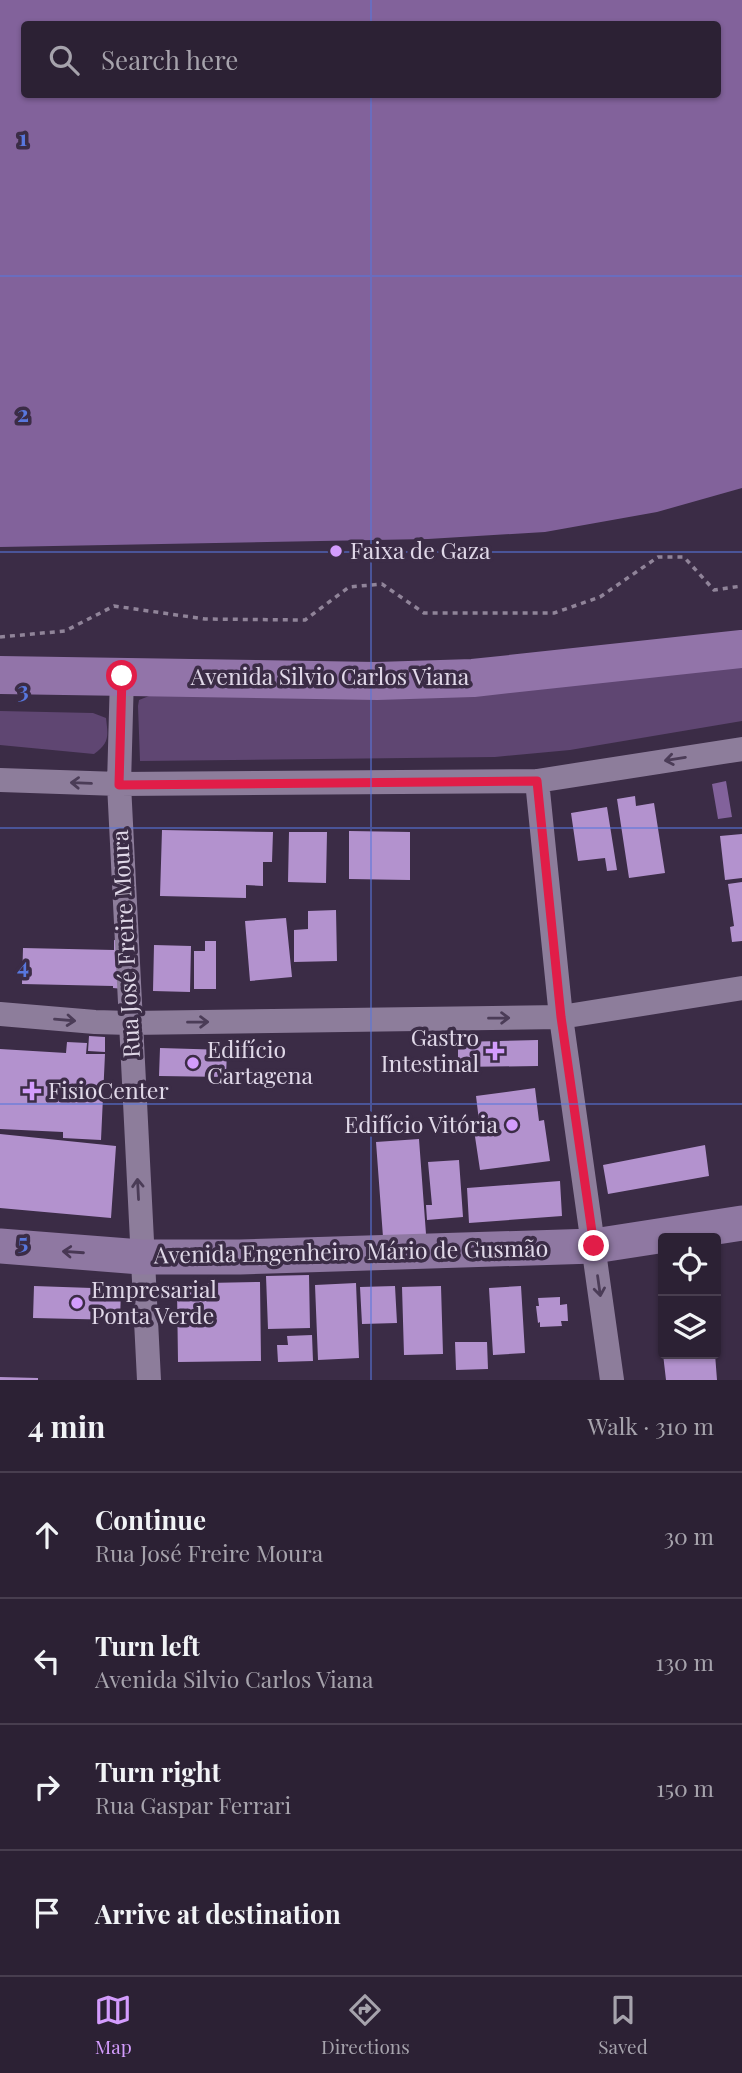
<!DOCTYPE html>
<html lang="en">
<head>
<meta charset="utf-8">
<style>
  :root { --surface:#2c2134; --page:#34293c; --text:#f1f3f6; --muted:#a6a3ac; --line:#483e4f; --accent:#d39cfd }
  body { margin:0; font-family:"Playfair Display",serif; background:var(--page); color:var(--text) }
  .controls { position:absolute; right:21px; bottom:21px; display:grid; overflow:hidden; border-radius:7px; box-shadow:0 2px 5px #0004 }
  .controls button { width:63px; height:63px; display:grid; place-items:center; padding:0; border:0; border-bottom:2px solid var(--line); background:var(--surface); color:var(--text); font:35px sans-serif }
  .stop { position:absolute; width:21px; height:21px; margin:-16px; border:5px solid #e11d48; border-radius:50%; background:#fff }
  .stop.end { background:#e11d48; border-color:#fff; box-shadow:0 2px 7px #0008 }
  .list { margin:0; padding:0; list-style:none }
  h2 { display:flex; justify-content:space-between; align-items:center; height:91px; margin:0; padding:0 28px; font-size:30px }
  h2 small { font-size:23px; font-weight:400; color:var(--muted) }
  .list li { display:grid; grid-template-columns:46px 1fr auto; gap:21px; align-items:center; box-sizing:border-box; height:126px; padding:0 28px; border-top:2px solid var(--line) }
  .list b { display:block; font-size:26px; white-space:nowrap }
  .list p { margin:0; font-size:23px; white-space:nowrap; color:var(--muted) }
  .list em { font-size:23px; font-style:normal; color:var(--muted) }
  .icon { flex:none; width:38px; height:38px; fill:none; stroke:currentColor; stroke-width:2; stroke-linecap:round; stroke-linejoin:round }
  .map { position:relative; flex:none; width:742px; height:1380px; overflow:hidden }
  .search { position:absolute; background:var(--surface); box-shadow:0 2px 5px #0004; left:21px; right:21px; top:21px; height:77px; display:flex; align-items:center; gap:18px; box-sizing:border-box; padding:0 24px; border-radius:7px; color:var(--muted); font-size:26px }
  .sheet { height:595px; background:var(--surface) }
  nav { display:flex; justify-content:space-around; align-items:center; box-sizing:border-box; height:98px; border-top:2px solid var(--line); background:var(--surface); font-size:19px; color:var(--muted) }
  nav a { display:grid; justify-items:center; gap:4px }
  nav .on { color:var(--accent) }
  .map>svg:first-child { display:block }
  .green { fill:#5f4672 }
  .water { fill:#82629b; fill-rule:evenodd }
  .building { fill:#b392ce }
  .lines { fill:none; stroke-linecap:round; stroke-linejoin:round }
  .path { stroke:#908499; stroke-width:3.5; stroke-dasharray:5 5; stroke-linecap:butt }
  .street { stroke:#8d7d9b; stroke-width:24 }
  .secondary { stroke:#8f78a2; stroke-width:35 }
  .primary { stroke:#9274a9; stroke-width:38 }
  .oneway { stroke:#4b3c57 }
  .oneway2 { stroke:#483754 }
  .route { stroke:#e11d48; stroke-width:9 }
  .grid { fill:none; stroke:#5877dd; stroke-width:2; stroke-opacity:0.55 }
  .poi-dot { fill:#d39cfd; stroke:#3b2c46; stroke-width:2.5 }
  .labels { text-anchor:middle; stroke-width:7; stroke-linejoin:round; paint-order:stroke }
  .poi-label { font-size:23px; fill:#e0d8e8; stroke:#3b2c46; text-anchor:start }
  .street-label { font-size:23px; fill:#e0d8e8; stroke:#3b2c46 }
  .grid-label { font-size:23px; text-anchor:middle; font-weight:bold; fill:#5877dd; stroke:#3b2c46; stroke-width:7; stroke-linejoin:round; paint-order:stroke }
</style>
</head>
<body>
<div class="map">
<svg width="742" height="1380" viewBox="0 0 742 1380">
  <rect width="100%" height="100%" fill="#3b2c46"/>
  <!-- green -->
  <path class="green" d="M 742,660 L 742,721 L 570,750 L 495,757 L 140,761 L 138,706 L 139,700 L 149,696 Z
    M 0,711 L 93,713 L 106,718 C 108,736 110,742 94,754 L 0,745 Z"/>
  <!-- water -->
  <path class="water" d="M 0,0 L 742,0 L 742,488 L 657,512 L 545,532 L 428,539 L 0,547 ZM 24,24 L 718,24 L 718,94 L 24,94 Z
    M 726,781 L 732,817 L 718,819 L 712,784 Z"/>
  <!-- building -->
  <path class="building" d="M 635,796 L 636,806 L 654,803 L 665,873 L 629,878 L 617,799 Z
    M 607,807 L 617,870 L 607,871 L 605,858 L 578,861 L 571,813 Z
    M 162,830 L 273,832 L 272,862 L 263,862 L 263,886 L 246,885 L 246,898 L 160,896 Z
    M 349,831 L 410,832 L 410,880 L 349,879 Z
    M 289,832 L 327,832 L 326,883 L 288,882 Z
    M 742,834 L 742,878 L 725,880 L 720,836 Z
    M 742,882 L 742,941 L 732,942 L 730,927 L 734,926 L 728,884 Z
    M 336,910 L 337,961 L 294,962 L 294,930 L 308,929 L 308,911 Z
    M 286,918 L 292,977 L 250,981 L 245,921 Z
    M 114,940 L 125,941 L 124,989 L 113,988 L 113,986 L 22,984 L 23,948 L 114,950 Z
    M 205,941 L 216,941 L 216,989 L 194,989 L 194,951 L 205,951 Z
    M 154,945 L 191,946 L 190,992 L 153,991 Z
    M 89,1036 L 105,1037 L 105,1052 L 88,1051 Z
    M 538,1040 L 538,1066 L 458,1067 L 458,1042 Z
    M 67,1042 L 87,1043 L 86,1054 L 105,1054 L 101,1140 L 63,1138 L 63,1132 L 0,1129 L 0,1049 L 66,1053 Z
    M 160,1048 L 227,1050 L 226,1077 L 159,1076 Z
    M 535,1088 L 539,1121 L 544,1120 L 550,1161 L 480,1170 L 474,1130 L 480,1129 L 476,1096 Z
    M 0,1134 L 116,1146 L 111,1218 L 0,1208 Z
    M 419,1139 L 426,1234 L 383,1237 L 376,1142 Z
    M 705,1145 L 709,1176 L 608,1194 L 603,1165 Z
    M 459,1160 L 463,1217 L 427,1220 L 426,1205 L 432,1205 L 428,1162 Z
    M 560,1181 L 562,1216 L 469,1223 L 467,1188 Z
    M 309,1275 L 310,1328 L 268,1329 L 266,1276 Z
    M 260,1282 L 261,1361 L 178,1362 L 177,1289 L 207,1288 L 207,1283 Z
    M 356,1283 L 359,1358 L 318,1360 L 315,1285 Z
    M 34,1286 L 121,1289 L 120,1320 L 33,1318 Z
    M 395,1286 L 397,1323 L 362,1324 L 360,1287 Z
    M 441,1286 L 443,1354 L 404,1355 L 402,1287 Z
    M 521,1286 L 525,1353 L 493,1355 L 489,1288 Z
    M 560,1297 L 560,1305 L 567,1304 L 568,1321 L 561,1321 L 562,1326 L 540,1327 L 540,1322 L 538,1323 L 536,1306 L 539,1306 L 538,1298 Z
    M 312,1335 L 313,1361 L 278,1362 L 277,1345 L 288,1345 L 287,1336 Z
    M 455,1342 L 487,1342 L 488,1369 L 456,1370 Z
    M 663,1354 L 715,1354 L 717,1380 L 666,1380 Z
    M 0,1377 L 38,1378 L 38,1380 L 0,1380 Z"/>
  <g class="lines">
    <!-- path -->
    <path class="path" d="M 0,637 L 65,631 L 114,606 L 205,619 L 305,620 L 349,587 L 382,584 L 424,613 L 554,613 L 600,597 L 658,557 L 684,557 L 714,590 L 742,586"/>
    <!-- street -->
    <path class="street" d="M 122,676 L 119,784 L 149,1380
      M 0,780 L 119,784 L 537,781 L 742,749
      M 537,781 L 561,1017 L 612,1380
      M 0,1014 L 95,1022 L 130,1023 L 561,1017 L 742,988"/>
    <!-- secondary -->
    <path class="secondary" d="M 0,1246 L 141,1257 L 240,1257 L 594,1246 L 742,1223"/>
    <!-- primary -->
    <path class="primary" d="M 0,675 L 377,681 L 473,678 L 742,649"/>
  </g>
  <!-- one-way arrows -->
  <defs><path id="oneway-shaft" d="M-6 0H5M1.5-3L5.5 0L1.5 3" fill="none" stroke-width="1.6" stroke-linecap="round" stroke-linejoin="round" transform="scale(1.75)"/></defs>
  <g class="oneway">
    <use href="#oneway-shaft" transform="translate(675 759) rotate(171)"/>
    <use href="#oneway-shaft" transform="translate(81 783) rotate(-178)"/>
    <use href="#oneway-shaft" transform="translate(499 1018) rotate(-1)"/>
    <use href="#oneway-shaft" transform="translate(65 1020) rotate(5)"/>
    <use href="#oneway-shaft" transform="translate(198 1022) rotate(-1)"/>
    <use href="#oneway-shaft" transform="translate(138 1189) rotate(-93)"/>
    <use href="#oneway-shaft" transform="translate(599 1286) rotate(82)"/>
  </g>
  <use class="oneway2" href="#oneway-shaft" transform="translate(73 1252) rotate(-176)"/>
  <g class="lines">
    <!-- route -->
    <path class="route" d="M 122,676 L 119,785 L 537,781 L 561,1017 L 594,1246"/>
  </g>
  <!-- grid -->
  <path class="grid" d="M 371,0 L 371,24M 371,94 L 371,1380M 0,276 L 742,276M 0,552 L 742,552M 0,828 L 742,828M 0,1104 L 742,1104"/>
  <!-- markers -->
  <g class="poi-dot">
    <circle cx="336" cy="551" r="7"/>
    <path d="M491.5 1040.5h7v7h7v7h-7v7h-7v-7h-7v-7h7z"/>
    <circle cx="193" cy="1063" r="7"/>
    <path d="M28.5 1080.5h7v7h7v7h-7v7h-7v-7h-7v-7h7z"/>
    <circle cx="512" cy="1125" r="7"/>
    <circle cx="77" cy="1303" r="7"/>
  </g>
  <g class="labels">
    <!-- poi labels -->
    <g class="poi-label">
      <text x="350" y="559">Faixa de Gaza</text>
      <text x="479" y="1046" text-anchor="end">Gastro<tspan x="479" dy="26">Intestinal</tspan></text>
      <text x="207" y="1058">Edifício<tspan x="207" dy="26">Cartagena</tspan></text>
      <text x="48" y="1099">FisioCenter</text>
      <text x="498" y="1133" text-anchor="end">Edifício Vitória</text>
      <text x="91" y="1298">Empresarial<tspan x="91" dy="26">Ponta Verde</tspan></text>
    </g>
    <!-- street labels -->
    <g class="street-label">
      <text x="330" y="685">Avenida Silvio Carlos Viana</text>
      <text transform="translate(126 944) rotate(-93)" y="8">Rua José Freire Moura</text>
      <text transform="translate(351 1252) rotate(-1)" y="8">Avenida Engenheiro Mário de Gusmão</text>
    </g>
  </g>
  <g class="grid-label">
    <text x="23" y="146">1</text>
    <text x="23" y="422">2</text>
    <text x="23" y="698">3</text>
    <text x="23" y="974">4</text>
    <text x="23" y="1250">5</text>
  </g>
</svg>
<div class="controls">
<button><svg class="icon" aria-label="locate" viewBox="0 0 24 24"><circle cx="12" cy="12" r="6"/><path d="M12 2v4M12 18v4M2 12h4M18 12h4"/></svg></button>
<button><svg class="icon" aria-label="layers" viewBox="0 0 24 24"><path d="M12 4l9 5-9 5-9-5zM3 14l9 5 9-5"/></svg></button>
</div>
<div class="stop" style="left:122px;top:676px"></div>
<div class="stop end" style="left:594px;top:1246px"></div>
<div class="search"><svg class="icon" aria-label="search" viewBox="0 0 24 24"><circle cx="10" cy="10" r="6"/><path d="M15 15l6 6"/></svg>Search here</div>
</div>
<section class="sheet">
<h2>4 min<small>Walk · 310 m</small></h2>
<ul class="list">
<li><svg class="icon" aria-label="ahead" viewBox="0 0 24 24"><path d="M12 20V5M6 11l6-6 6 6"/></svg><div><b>Continue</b><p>Rua José Freire Moura</p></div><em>30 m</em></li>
<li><svg class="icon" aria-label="left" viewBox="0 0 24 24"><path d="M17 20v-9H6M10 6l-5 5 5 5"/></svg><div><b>Turn left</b><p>Avenida Silvio Carlos Viana</p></div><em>130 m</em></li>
<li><svg class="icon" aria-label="right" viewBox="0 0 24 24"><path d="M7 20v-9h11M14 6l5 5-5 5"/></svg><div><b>Turn right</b><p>Rua Gaspar Ferrari</p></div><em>150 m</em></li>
<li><svg class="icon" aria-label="arrive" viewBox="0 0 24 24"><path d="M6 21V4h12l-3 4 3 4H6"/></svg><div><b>Arrive at destination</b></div></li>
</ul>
</section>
<nav>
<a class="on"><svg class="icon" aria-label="map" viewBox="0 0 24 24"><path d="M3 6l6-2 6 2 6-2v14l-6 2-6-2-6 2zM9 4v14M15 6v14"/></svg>Map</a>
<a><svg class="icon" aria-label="directions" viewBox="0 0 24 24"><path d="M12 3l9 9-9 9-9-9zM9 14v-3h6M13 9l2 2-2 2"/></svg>Directions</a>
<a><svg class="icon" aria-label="saved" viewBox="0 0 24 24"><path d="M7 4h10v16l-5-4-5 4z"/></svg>Saved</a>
</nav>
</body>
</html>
